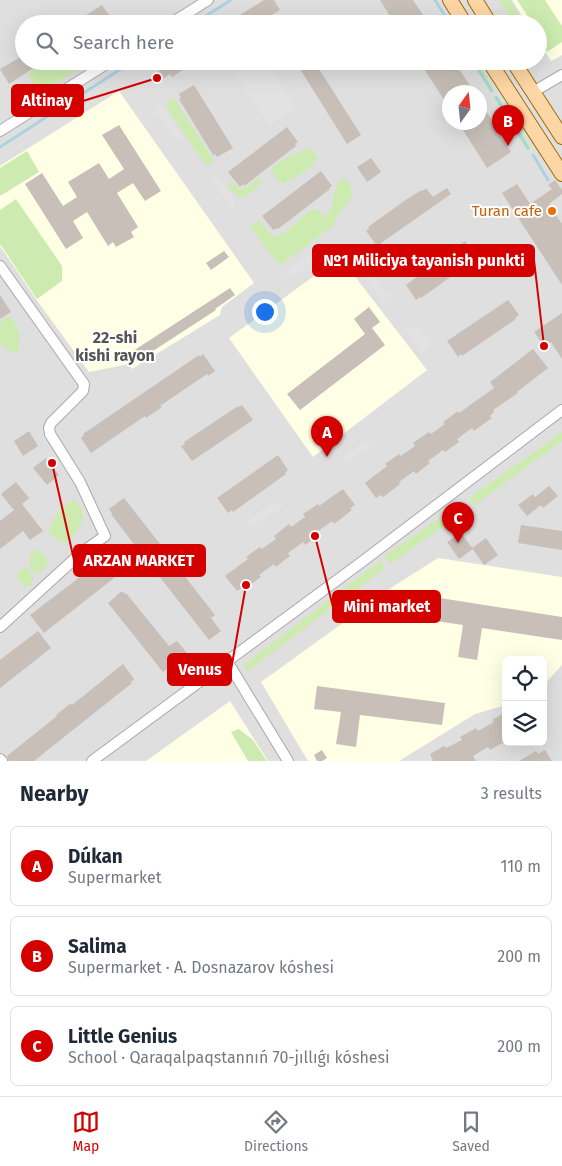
<!DOCTYPE html>
<html lang="en">
<head>
<meta charset="utf-8">
<style>
  :root { --surface:#fff; --page:#f2f2f3; --text:#1f2937; --muted:#747a83; --line:#e0e1e3; --accent:#d40000 }
  body { margin:0; font-family:"Fira Sans",sans-serif; background:var(--page); color:var(--text) }
  .controls { position:absolute; right:15px; bottom:15px; display:grid; overflow:hidden; border-radius:8px; box-shadow:0 5px 20px #0002 }
  .controls button { width:45px; height:45px; display:grid; place-items:center; padding:0; border:0; border-bottom:1px solid var(--line); background:var(--surface); color:var(--text); font:25px sans-serif }
  .compass { position:absolute; left:442px; top:85px; width:45px; height:45px; border-radius:50%; background:var(--surface); box-shadow:0 5px 20px #0002; rotate:15deg }
  .you { position:absolute; left:264px; top:311px; width:18px; height:18px; margin:-12px; border:4px solid #fff; border-radius:50%; background:#1a73e8; box-shadow:0 0 0 8px #1a73e833 }
  .badge { display:grid; place-items:center; width:32px; height:32px; border-radius:50%; background:var(--accent); color:#fff; font-size:16px; font-weight:700 }
  .pin { position:absolute; translate:-50% -41px; filter:drop-shadow(0 1px 2px #0008) }
  .pin::after { content:''; position:absolute; top:26px; width:18px; height:15px; background:inherit; clip-path:polygon(0 0,100% 0,50% 100%) }
  .list { margin:0; padding:0; list-style:none }
  h2 { display:flex; justify-content:space-between; align-items:center; height:65px; margin:0; padding:0 20px; font-size:21px }
  h2 small { font-size:16px; font-weight:400; color:var(--muted) }
  .list li { display:grid; grid-template-columns:32px 1fr auto; gap:15px; align-items:center; box-sizing:border-box; height:80px; margin:0 10px 10px; padding:0 10px; border:1px solid var(--line); border-radius:8px }
  .list b { display:block; font-size:19px; white-space:nowrap }
  .list p { margin:0; font-size:16px; white-space:nowrap; color:var(--muted) }
  .list em { font-size:16px; font-style:normal; color:var(--muted) }
  .icon { flex:none; width:28px; height:28px; fill:none; stroke:currentColor; stroke-width:2; stroke-linecap:round; stroke-linejoin:round }
  .map { position:relative; flex:none; width:562px; height:761px; overflow:hidden }
  .search { position:absolute; background:var(--surface); box-shadow:0 5px 20px #0002; left:15px; right:15px; top:15px; height:55px; display:flex; align-items:center; gap:12px; box-sizing:border-box; padding:0 18px; border-radius:28px; color:var(--muted); font-size:19px }
  .sheet { height:335px; background:var(--surface) }
  nav { display:flex; justify-content:space-around; align-items:center; box-sizing:border-box; height:70px; border-top:1px solid var(--line); background:var(--surface); font-size:14px; color:var(--muted) }
  nav a { display:grid; justify-items:center; gap:2px }
  nav .on { color:var(--accent) }
  .map>svg:first-child { display:block }
  .residential { fill:#e0dfdf; fill-rule:evenodd }
  .education { fill:#ffffe5 }
  .grass { fill:#cdebb0 }
  .parking { fill:#e2e2e2 }
  .lines { fill:none; stroke-linecap:round; stroke-linejoin:round }
  .stream { stroke:#aad3df; stroke-width:3 }
  .building { fill:#c7bfb8 }
  .minor-casing { stroke:#a9a9a9; stroke-width:12 }
  .major-casing { stroke:#a06b00; stroke-width:16 }
  .minor { stroke:#fff; stroke-width:10 }
  .major { stroke:#fcd6a4; stroke-width:14 }
  .food-dot { fill:#e8710a; stroke:#fff; stroke-width:2 }
  .labels { text-anchor:middle; stroke-width:4; stroke-linejoin:round; paint-order:stroke }
  .food-label { font-size:15px; fill:#c56008; stroke:#fff; text-anchor:end }
  .neighbourhood-label { font-size:16px; font-weight:bold; fill:#555; stroke:#fff }
  .leader { fill:none; stroke:#d40000; stroke-width:2 }
  .callout-dot { fill:#d40000; stroke:#fff; stroke-width:2 }
  .callout { fill:#d40000; stroke:#d40000; stroke-width:2 }
  .callout-label { font-size:16px; text-anchor:middle; font-weight:bold; fill:#fff }
</style>
</head>
<body>
<div class="map">
<svg width="562" height="761" viewBox="0 0 562 761">
  <rect width="100%" height="100%" fill="#f2efe9"/>
  <!-- residential -->
  <path class="residential" d="M 0,0 L 562,0 L 562,761 L 0,761 ZM 24,24 L 538,24 L 538,61 L 24,61 ZM 450,92 L 480,92 L 480,122 L 450,122 ZM 506,660 L 543,660 L 543,742 L 506,742 Z"/>
  <!-- education -->
  <path class="education" d="M 512,0 L 562,0 L 562,55 L 551,61 L 538,41 L 538,24 L 527,24 Z
    M 119,91 L 254,283 L 222,307 L 220,315 L 132,369 L 129,364 L 89,372 L 36,299 L 0,246 L 0,166 Z
    M 340,257 L 427,370 L 313,457 L 229,338 Z
    M 438,558 L 562,577 L 562,665 L 543,686 L 543,660 L 506,660 L 506,705 L 475,714 L 399,761 L 308,761 L 261,682 L 394,586 Z
    M 230,701 L 268,761 L 146,761 Z"/>
  <!-- grass -->
  <path class="grass" d="M 499,0 L 510,0 L 525,24 L 514,24 Z
    M 517,0 L 545,0 L 562,26 L 562,42 L 547,52 L 541,45 L 545,42 L 538,32 L 538,24 L 533,24 Z
    M 50,61 L 91,61 L 39,94 L 28,74 Z
    M 470,61 L 477,61 L 494,89 L 489,92 Z
    M 498,96 L 532,148 L 527,151 L 493,99 Z
    M 174,98 L 214,161 L 209,165 L 204,163 L 166,107 L 167,103 Z
    M 308,148 L 314,151 L 317,159 C 308,171 296,179 282,183 L 275,177 L 271,169 C 281,159 295,154 308,148 Z
    M 27,151 L 39,172 L 0,196 L 0,168 Z
    M 258,178 L 263,180 C 257,189 251,195 240,198 L 230,189 L 228,185 L 231,181 L 241,189 L 248,187 Z
    M 345,178 L 351,187 L 352,197 L 337,216 L 334,225 L 279,266 L 250,226 L 259,220 L 273,237 C 292,234 301,211 317,209 L 326,217 C 328,213 331,210 332,206 C 335,194 332,185 345,178 Z
    M 16,199 L 62,266 L 62,281 L 37,299 L 0,244 L 0,210 Z
    M 10,316 C 19,329 23,337 17,353 L 11,353 L 0,343 L 0,322 Z
    M 562,432 L 562,441 L 475,505 L 469,498 Z
    M 75,500 C 91,519 80,525 69,542 C 58,543 55,539 48,532 C 54,518 60,504 75,500 Z
    M 463,502 L 469,509 L 390,564 L 384,556 Z
    M 36,549 L 41,551 L 49,563 L 41,572 L 35,574 L 29,563 L 30,555 Z
    M 380,561 L 385,568 L 248,671 L 243,665 Z
    M 25,567 L 28,568 L 33,576 L 33,580 L 30,586 L 25,587 L 17,577 L 17,573 Z
    M 239,729 L 253,740 L 267,761 L 248,761 L 231,732 Z"/>
  <!-- parking -->
  <path class="parking" d="M 256,61 L 266,61 L 296,107 L 269,125 L 235,75 Z
    M 160,105 L 184,139 L 176,139 L 157,113 Z
    M 210,177 L 220,180 L 235,201 L 232,209 Z
    M 313,250 L 315,259 L 293,277 L 283,274 Z
    M 370,272 L 386,293 L 385,303 L 364,277 Z
    M 419,327 L 433,344 L 422,352 L 404,328 Z
    M 365,442 L 373,444 L 345,463 L 342,458 Z
    M 274,503 L 284,505 L 252,527 L 248,520 Z"/>
  <g class="lines">
    <!-- stream -->
    <path class="stream" d="M 435,0 L 450,24
      M 193,24 L 231,0
      M 473,61 L 492,91
      M 496,97 L 528,148
      M 0,147 L 124,67
      M 533,155 L 548,180"/>
  </g>
  <!-- building -->
  <path class="building" d="M 264,0 L 274,0 L 280,10 L 257,24 L 225,24 Z
    M 380,0 L 413,0 L 429,24 L 416,24 L 413,19 L 405,24 L 395,24 Z
    M 102,5 L 112,19 L 104,24 L 72,24 Z
    M 24,55 L 24,61 L 44,61 L 9,84 L 0,69 Z
    M 162,61 L 197,61 L 172,77 L 170,74 L 157,83 L 152,76 L 165,67 Z
    M 295,61 L 314,61 L 361,135 L 347,144 Z
    M 419,61 L 454,61 L 474,92 L 450,92 L 450,109 Z
    M 194,85 L 233,148 L 217,157 L 215,154 L 213,155 L 179,99 L 181,98 L 179,94 Z
    M 480,101 L 511,152 L 487,168 L 458,122 L 480,122 Z
    M 119,125 L 161,191 L 145,201 L 133,183 L 117,193 L 138,227 L 131,232 L 134,237 L 116,247 L 113,242 L 108,246 L 87,212 L 73,221 L 83,238 L 66,249 L 25,184 L 42,173 L 63,206 L 77,197 L 68,182 L 99,163 L 109,179 L 124,169 L 102,135 Z
    M 287,127 L 298,142 L 295,144 L 296,146 L 244,186 L 243,184 L 240,187 L 228,172 Z
    M 371,158 L 381,172 L 367,182 L 357,167 Z
    M 321,171 L 332,186 L 329,188 L 330,189 L 278,229 L 277,228 L 273,230 L 262,216 Z
    M 555,180 L 562,190 L 562,194 L 549,204 L 562,224 L 562,285 L 502,193 L 517,184 L 530,204 L 552,189 L 548,185 Z
    M 426,188 L 433,197 L 447,188 L 451,194 L 377,246 L 366,231 L 369,229 L 368,227 L 407,199 L 422,190 L 423,191 Z
    M 465,241 L 476,256 L 473,259 L 474,260 L 421,298 L 420,297 L 416,300 L 406,285 Z
    M 224,251 L 229,257 L 211,270 L 206,263 Z
    M 230,288 L 235,295 L 215,309 L 216,310 L 136,362 L 130,353 Z
    M 0,295 L 11,312 L 0,319 Z
    M 508,300 L 519,315 L 515,318 L 516,319 L 462,356 L 461,354 L 458,357 L 447,341 Z
    M 369,307 L 380,322 L 372,328 L 385,345 L 300,410 L 287,394 L 365,334 L 354,319 Z
    M 562,313 L 562,359 L 551,342 L 544,346 L 534,332 Z
    M 533,349 L 548,368 L 517,392 L 518,393 L 493,410 L 494,412 L 490,416 L 492,418 L 474,431 L 472,428 L 457,439 L 459,442 L 445,452 L 443,450 L 428,461 L 430,463 L 416,474 L 414,471 L 399,482 L 400,484 L 383,497 L 381,495 L 376,498 L 365,483 L 387,466 L 385,464 L 399,454 L 401,456 L 415,446 L 413,443 L 429,432 L 431,434 L 445,424 L 443,422 L 458,411 L 459,413 L 494,388 L 490,382 Z
    M 203,354 L 215,371 L 208,376 L 207,374 L 160,406 L 162,407 L 146,418 L 145,416 L 91,453 L 81,438 L 84,435 L 83,434 L 177,370 L 199,355 L 200,357 Z
    M 242,405 L 253,420 L 192,461 L 181,446 L 185,444 L 184,442 L 238,406 L 239,407 Z
    M 29,431 L 38,446 L 23,456 L 14,441 Z
    M 278,455 L 288,470 L 285,473 L 286,474 L 233,512 L 232,510 L 228,513 L 217,498 Z
    M 46,458 L 59,475 L 47,485 L 33,468 Z
    M 16,482 L 29,498 L 22,504 L 43,531 L 30,540 L 23,531 L 0,549 L 0,521 L 14,510 L 1,494 Z
    M 549,486 L 558,496 L 543,508 L 541,505 L 527,516 L 518,505 L 533,494 L 535,497 Z
    M 343,489 L 355,505 L 350,508 L 352,510 L 334,524 L 332,521 L 317,532 L 320,535 L 305,545 L 303,542 L 288,553 L 290,556 L 276,567 L 274,564 L 259,575 L 261,577 L 243,590 L 242,588 L 237,591 L 225,576 L 248,559 L 246,557 L 260,547 L 262,549 L 276,539 L 274,536 L 289,524 L 291,527 L 305,517 L 303,514 L 318,504 L 319,506 Z
    M 124,498 L 164,549 L 165,548 L 177,563 L 175,564 L 215,615 L 211,618 L 221,631 L 209,640 L 152,567 L 155,564 L 147,554 L 143,556 L 111,514 L 112,513 L 109,509 Z
    M 521,525 L 562,531 L 562,550 L 518,543 Z
    M 461,533 L 473,549 L 459,559 L 447,542 Z
    M 486,538 L 498,555 L 484,565 L 472,548 Z
    M 101,561 L 114,578 L 44,633 L 30,615 Z
    M 122,591 L 125,594 L 126,593 L 169,646 L 177,641 L 187,653 L 163,672 L 108,603 Z
    M 440,598 L 562,617 L 562,640 L 482,628 L 477,660 L 458,657 L 463,625 L 436,621 Z
    M 38,631 L 51,648 L 0,688 L 0,660 Z
    M 123,664 L 134,679 L 131,682 L 132,683 L 34,761 L 9,761 L 7,756 L 57,716 L 56,715 L 71,703 L 72,705 Z
    M 317,686 L 445,703 L 442,725 L 360,715 L 356,747 L 336,744 L 341,712 L 314,709 Z
    M 506,712 L 506,741 L 490,750 L 488,747 L 473,756 L 476,761 L 433,761 L 430,754 L 444,746 L 446,748 L 462,740 L 460,737 L 476,728 L 478,731 L 494,722 L 492,720 Z
    M 322,750 L 327,758 L 322,761 L 317,761 L 314,755 Z
    M 545,750 L 552,761 L 519,761 L 536,751 L 538,754 Z"/>
  <g class="lines">
    <defs>
      <path id="minor" d="M 170,24 L 208,0
        M 533,92 L 562,75
        M 0,131 L 111,61
        M 0,266 L 84,384 L 83,391 L 51,423 L 49,428 L 50,434 L 80,482 L 105,536 L 81,553 L 0,627
        M 227,661 L 288,761
        M 0,759 L 2,761
        M 92,761 L 359,564 L 562,410"/>
      <path id="major" d="M 450,0 L 465,24
        M 475,0 L 490,24
        M 489,61 L 562,174
        M 513,61 L 562,137"/>
    </defs>
    <!-- minor casing -->
    <use href="#minor" class="minor-casing"/>
    <!-- major casing -->
    <use href="#major" class="major-casing"/>
    <!-- minor -->
    <use href="#minor" class="minor"/>
    <!-- major -->
    <use href="#major" class="major"/>
  </g>
  <!-- markers -->
  <circle class="food-dot" cx="552" cy="211" r="5"/>
  <g class="labels">
    <!-- food labels -->
    <g class="food-label">
      <text x="542" y="216">Turan cafe</text>
    </g>
    <!-- neighbourhood labels -->
    <g class="neighbourhood-label">
      <text x="115" y="343">22-shi<tspan x="115" dy="18">kishi rayon</tspan></text>
    </g>
  </g>
  <!-- callouts -->
  <path class="leader" d="M157 78L83 101M544 346L534 260M52 463L74 560M315 536L333 607M246 585L231 670"/>
  <g class="callout-dot">
    <circle cx="157" cy="78" r="5"/>
    <circle cx="544" cy="346" r="5"/>
    <circle cx="52" cy="463" r="5"/>
    <circle cx="315" cy="536" r="5"/>
    <circle cx="246" cy="585" r="5"/>
  </g>
  <g class="callout">
    <rect x="12" y="85" width="71" height="31" rx="5"/>
    <rect x="313" y="245" width="221" height="31" rx="5"/>
    <rect x="74" y="545" width="131" height="31" rx="5"/>
    <rect x="333" y="591" width="107" height="31" rx="5"/>
    <rect x="168" y="654" width="63" height="31" rx="5"/>
  </g>
  <g class="callout-label">
    <text x="47" y="106">Altinay</text>
    <text x="424" y="266">№1 Miliciya tayanish punkti</text>
    <text x="139" y="566">ARZAN MARKET</text>
    <text x="387" y="612">Mini market</text>
    <text x="200" y="675">Venus</text>
  </g>
</svg>
<div class="controls">
<button><svg class="icon" aria-label="locate" viewBox="0 0 24 24"><circle cx="12" cy="12" r="6"/><path d="M12 2v4M12 18v4M2 12h4M18 12h4"/></svg></button>
<button><svg class="icon" aria-label="layers" viewBox="0 0 24 24"><path d="M12 4l9 5-9 5-9-5zM3 14l9 5 9-5"/></svg></button>
</div>
<svg class="compass" viewBox="-18 -18 36 36"><path d="M0-13l5 13h-10z" fill="#e53935"/><path d="M0 13l5-13h-10z" fill="#747a83"/></svg>
<div class="you"></div>
<div class="pin badge" style="left:327px;top:457px">A</div>
<div class="pin badge" style="left:508px;top:146px">B</div>
<div class="pin badge" style="left:458px;top:543px">C</div>
<div class="search"><svg class="icon" aria-label="search" viewBox="0 0 24 24"><circle cx="10" cy="10" r="6"/><path d="M15 15l6 6"/></svg>Search here</div>
</div>
<section class="sheet">
<h2>Nearby<small>3 results</small></h2>
<ul class="list">
<li><span class="badge">A</span><div><b>Dúkan</b><p>Supermarket</p></div><em>110 m</em></li>
<li><span class="badge">B</span><div><b>Salima</b><p>Supermarket · A. Dosnazarov kóshesi</p></div><em>200 m</em></li>
<li><span class="badge">C</span><div><b>Little Genius</b><p>School · Qaraqalpaqstannıń 70-jıllıǵı kóshesi</p></div><em>200 m</em></li>
</ul>
</section>
<nav>
<a class="on"><svg class="icon" aria-label="map" viewBox="0 0 24 24"><path d="M3 6l6-2 6 2 6-2v14l-6 2-6-2-6 2zM9 4v14M15 6v14"/></svg>Map</a>
<a><svg class="icon" aria-label="directions" viewBox="0 0 24 24"><path d="M12 3l9 9-9 9-9-9zM9 14v-3h6M13 9l2 2-2 2"/></svg>Directions</a>
<a><svg class="icon" aria-label="saved" viewBox="0 0 24 24"><path d="M7 4h10v16l-5-4-5 4z"/></svg>Saved</a>
</nav>
</body>
</html>
